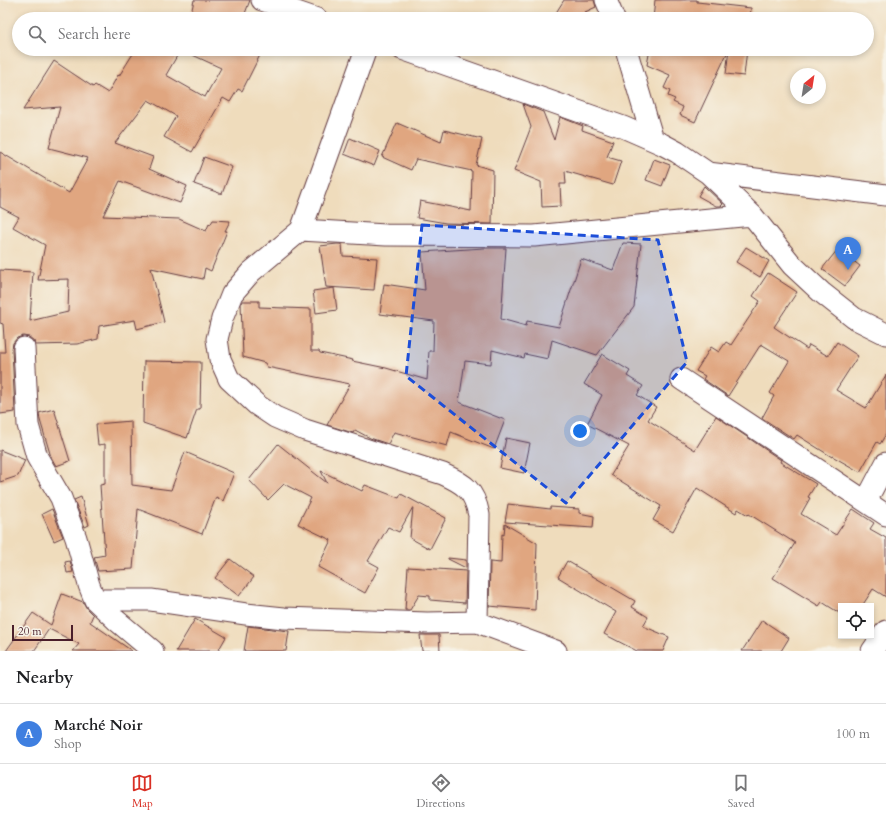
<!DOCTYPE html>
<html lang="en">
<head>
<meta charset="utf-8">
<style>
  :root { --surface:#fff; --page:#f6f6f6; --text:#202124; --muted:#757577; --line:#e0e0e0; --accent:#d93025 }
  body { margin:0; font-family:Cardo,serif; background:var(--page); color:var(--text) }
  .controls { position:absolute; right:12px; bottom:12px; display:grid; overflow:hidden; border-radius:0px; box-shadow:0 2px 6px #0003 }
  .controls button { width:36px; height:36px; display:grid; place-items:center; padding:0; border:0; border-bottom:1px solid var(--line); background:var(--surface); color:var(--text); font:20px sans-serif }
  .compass { position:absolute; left:790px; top:68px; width:36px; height:36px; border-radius:50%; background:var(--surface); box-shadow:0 2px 6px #0003; rotate:30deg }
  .scale { position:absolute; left:12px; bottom:10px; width:61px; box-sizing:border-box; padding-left:4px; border:2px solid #4a1f2b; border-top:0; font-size:11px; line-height:14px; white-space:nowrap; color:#4a1f2b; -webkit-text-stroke:3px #f7f3e8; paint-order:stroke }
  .you { position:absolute; left:580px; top:431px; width:14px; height:14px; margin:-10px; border:3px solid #fff; border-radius:50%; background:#1a73e8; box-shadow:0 0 0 6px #1a73e833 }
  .badge { display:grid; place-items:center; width:26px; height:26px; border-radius:50%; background:var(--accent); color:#fff; font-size:13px; font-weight:700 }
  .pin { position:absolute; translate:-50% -33px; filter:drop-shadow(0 1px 2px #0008) }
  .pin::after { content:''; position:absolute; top:21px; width:14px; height:12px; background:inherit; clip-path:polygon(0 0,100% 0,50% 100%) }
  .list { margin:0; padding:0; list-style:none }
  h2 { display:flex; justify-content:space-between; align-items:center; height:52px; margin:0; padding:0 16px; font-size:17px }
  h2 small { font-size:13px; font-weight:400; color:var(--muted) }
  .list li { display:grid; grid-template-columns:26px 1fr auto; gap:12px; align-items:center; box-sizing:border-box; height:60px; padding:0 16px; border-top:1px solid var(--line) }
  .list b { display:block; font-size:15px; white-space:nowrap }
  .list p { margin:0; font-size:13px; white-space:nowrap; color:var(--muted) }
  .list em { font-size:13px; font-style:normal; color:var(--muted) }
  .icon { flex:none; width:22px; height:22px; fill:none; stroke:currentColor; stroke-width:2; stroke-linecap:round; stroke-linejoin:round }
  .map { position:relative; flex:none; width:886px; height:651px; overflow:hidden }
  .search { position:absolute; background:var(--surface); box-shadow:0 2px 6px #0003; left:12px; right:12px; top:12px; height:44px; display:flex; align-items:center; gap:10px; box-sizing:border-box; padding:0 14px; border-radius:22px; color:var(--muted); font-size:15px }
  .sheet { height:112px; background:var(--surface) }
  nav { display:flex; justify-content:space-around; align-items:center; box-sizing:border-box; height:56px; border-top:1px solid var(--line); background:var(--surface); font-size:11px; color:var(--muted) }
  nav a { display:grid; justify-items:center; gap:2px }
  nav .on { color:var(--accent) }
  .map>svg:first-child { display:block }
  .building { fill:#e0a680 }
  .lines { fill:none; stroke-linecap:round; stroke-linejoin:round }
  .minor-casing { stroke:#633b41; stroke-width:23 }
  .minor { stroke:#fff; stroke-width:21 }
  .marked { fill:#1d4ed8; fill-opacity:0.2; stroke:#1d4ed8; stroke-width:3; stroke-dasharray:8 5; stroke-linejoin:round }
</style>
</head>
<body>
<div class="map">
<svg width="886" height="651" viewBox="0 0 886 651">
  <rect width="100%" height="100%" fill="#f7f3e8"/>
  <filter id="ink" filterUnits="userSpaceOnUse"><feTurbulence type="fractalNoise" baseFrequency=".025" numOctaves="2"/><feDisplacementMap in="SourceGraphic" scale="8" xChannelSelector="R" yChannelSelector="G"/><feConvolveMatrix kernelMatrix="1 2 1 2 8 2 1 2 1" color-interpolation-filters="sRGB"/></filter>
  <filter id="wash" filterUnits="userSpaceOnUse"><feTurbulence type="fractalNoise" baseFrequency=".012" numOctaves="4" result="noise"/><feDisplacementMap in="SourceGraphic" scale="16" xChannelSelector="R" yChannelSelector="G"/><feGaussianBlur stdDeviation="0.9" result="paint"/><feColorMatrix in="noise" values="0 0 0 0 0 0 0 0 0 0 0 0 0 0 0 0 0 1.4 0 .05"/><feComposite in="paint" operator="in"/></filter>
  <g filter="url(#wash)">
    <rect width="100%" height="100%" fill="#efdcbc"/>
    <g id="blocks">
      <!-- building -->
      <path class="building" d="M 194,0 L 250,0 L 243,19 L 190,19 Z
        M 564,0 L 594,0 L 596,7 L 585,12 L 596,19 L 552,19 Z
        M 655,0 L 697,0 L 697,2 L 751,8 L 750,19 L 653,19 Z
        M 136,49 L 181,49 L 166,75 L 205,97 L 221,68 L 184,51 L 185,49 L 263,49 L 242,91 L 238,89 L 230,102 L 223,98 L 192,152 L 164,137 L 176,116 L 148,100 L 115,143 L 153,157 L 149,169 L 187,186 L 180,203 L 120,181 L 103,216 L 179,219 L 206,231 L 209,224 L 210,225 L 213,220 L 230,221 L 225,231 L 227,231 L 211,271 L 205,268 L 203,279 L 151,268 L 164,322 L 137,329 L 135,320 L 99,326 L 98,339 L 77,344 L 35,345 L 34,341 L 29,337 L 23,336 L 17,338 L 13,343 L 12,349 L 15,412 L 0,414 L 0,352 L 5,352 L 3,324 L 0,323 L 0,270 L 33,272 L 30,321 L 68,312 L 69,279 L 38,280 L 45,245 L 13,227 L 19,217 L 0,207 L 0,152 L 69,193 L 88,158 L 49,148 L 60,107 L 23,110 L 54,61 L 93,87 L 95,85 L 108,93 L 118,75 L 119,76 Z
        M 650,49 L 729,49 L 695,122 L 680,115 L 683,107 L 673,102 L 675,99 L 668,96 L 670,91 L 664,88 L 670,75 L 647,65 Z
        M 729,49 L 747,49 L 744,76 L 726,74 Z
        M 523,104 L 543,112 L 554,140 L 560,117 L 583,126 L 582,130 L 613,141 L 607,157 L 621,161 L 613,185 L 565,171 L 566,184 L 560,184 L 561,206 L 542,207 L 541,182 L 514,171 L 531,127 Z
        M 397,123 L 441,142 L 444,130 L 482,139 L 476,165 L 493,170 L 492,224 L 446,223 L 417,218 L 420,201 L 471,211 L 472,171 L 416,159 L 411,170 L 382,157 Z
        M 350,138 L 380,151 L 374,166 L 344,154 Z
        M 204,157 L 232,167 L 222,194 L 194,184 Z
        M 654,159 L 670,165 L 662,186 L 646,180 Z
        M 704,186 L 723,204 L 721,206 L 716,206 L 698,196 Z
        M 623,243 L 641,244 L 634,307 L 597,355 L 552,340 L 548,359 L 525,354 L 524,358 L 492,350 L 491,364 L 465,361 L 459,402 L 505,420 L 494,449 L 451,432 L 447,446 L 394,432 L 388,444 L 370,438 L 355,430 L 353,433 L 327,425 L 350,384 L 267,367 L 265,363 L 243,357 L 241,303 L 242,301 L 259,301 L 259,307 L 311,309 L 311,351 L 319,351 L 320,353 L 353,360 L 352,361 L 386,368 L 427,380 L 429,351 L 433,351 L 434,321 L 380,314 L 384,284 L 425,290 L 422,252 L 484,248 L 506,248 L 501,319 L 526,326 L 527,321 L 559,327 L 581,259 L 613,270 Z
        M 337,244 L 342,244 L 343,256 L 377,258 L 374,290 L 326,287 L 320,246 Z
        M 746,247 L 769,261 L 760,277 L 736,262 Z
        M 838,249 L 860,266 L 845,286 L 822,269 Z
        M 768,273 L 797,292 L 774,327 L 807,349 L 809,345 L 828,356 L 837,342 L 858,356 L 836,390 L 866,408 L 886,375 L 886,434 L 880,444 L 877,442 L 860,472 L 832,456 L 832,457 L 797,435 L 794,439 L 762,418 L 774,396 L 770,393 L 789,361 L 761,344 L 728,396 L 703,379 L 705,376 L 696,371 L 711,347 L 719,352 L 726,342 L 731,345 L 760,301 L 753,296 Z
        M 334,288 L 337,310 L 316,313 L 313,291 Z
        M 602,354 L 630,371 L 627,376 L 643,386 L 637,395 L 656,407 L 648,420 L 695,450 L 716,416 L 781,460 L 780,462 L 816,484 L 808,497 L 810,498 L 801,514 L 836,535 L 853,509 L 874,523 L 870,529 L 886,538 L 886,597 L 873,589 L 862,606 L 841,606 L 841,614 L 822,602 L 819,606 L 773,578 L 795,543 L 749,514 L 748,515 L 738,509 L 736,513 L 697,488 L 673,531 L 653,520 L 661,506 L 611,475 L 629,446 L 587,424 L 602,395 L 584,384 Z
        M 144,361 L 201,362 L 200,409 L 197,409 L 187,438 L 143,423 Z
        M 54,409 L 70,461 L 56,466 L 51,457 L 40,420 L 39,413 Z
        M 131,421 L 132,485 L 171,490 L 185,452 L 234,473 L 223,501 L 216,497 L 202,534 L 138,509 L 133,569 L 98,571 L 94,557 L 105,555 L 100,485 L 105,484 L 105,444 L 98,445 L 96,424 Z
        M 506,438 L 530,443 L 524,473 L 500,468 Z
        M 278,444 L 327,483 L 321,471 L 362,491 L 365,485 L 399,498 L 401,494 L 446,518 L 430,549 L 410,538 L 413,507 L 399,532 L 388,527 L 368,561 L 379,567 L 365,593 L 318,567 L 331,540 L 298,524 L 311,498 L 284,484 L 268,500 L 249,480 Z
        M 0,450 L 25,460 L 18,476 L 0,482 Z
        M 81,497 L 89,525 L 85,527 L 74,500 Z
        M 508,504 L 550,509 L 550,507 L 579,509 L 579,513 L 594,516 L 593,528 L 505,522 Z
        M 52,509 L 63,537 L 54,541 L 42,514 Z
        M 505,524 L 537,543 L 535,610 L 489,606 L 490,562 L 501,563 L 502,534 L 504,535 Z
        M 448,558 L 466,560 L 466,568 L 448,559 Z
        M 230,559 L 254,577 L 239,596 L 215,578 Z
        M 70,561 L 73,572 L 67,573 L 65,562 Z
        M 567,561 L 635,601 L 632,607 L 648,617 L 643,626 L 669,637 L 663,651 L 637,651 L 604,634 L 616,612 L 558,577 Z
        M 408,567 L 466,571 L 465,603 L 430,600 L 430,596 L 419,595 L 410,610 L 405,610 Z
        M 62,594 L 83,602 L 87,609 L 93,615 L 90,622 L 132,651 L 73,651 L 79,644 L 49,629 L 34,651 L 6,651 L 33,613 L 51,625 Z
        M 195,619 L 226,637 L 218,651 L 176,651 Z
        M 762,620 L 789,638 L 781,651 L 742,651 Z
        M 248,626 L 289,631 L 286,651 L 244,651 Z
        M 420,635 L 439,635 L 440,651 L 422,651 Z"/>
    </g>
  </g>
  <g filter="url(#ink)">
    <use href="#blocks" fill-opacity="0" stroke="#633b41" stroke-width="1"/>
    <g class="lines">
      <defs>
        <path id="minor" d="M 262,0 L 317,19
          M 606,0 L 614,19
          M 366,49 L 301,230 L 251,272 L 232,294 L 222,319 L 217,339 L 220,359 L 229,379 L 257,405 L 275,417 L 305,430 L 443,474 C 465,484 474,490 479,515 L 477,622
          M 402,49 L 623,127 L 662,144 L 677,152 L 708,173 L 752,215 L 792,265 L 821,292 L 854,318 L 886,334
          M 626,49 L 653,140
          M 708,173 L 886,195
          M 301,230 L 386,235 L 534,236 L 752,215
          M 24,348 L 28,425 L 37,457 L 61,498 L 76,538 L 89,585 L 95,600 L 116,620 L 153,651
          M 681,379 L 886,515
          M 866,501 L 886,463
          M 95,600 L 151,600 L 246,614 L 284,618 L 427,623 L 477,622 L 556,651
          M 872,651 L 886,631"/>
      </defs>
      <!-- minor casing -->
      <use href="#minor" class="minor-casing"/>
      <!-- minor -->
      <use href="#minor" class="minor"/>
    </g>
  </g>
  <!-- marked area -->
  <path class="marked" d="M 422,225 L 658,240 L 687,362 L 566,503 L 406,376 Z"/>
</svg>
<div class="controls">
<button><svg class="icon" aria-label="locate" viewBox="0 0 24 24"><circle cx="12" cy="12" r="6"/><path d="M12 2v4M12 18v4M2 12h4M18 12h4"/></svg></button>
</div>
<svg class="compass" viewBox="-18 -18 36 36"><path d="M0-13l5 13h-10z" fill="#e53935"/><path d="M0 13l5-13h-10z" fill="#757577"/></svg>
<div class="scale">20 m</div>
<div class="you"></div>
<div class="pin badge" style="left:848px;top:270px;background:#3f7fe0">A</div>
<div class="search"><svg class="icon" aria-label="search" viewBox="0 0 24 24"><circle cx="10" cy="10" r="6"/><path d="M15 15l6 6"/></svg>Search here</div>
</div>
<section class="sheet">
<h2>Nearby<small></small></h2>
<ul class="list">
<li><span class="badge" style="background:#3f7fe0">A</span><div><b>Marché Noir</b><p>Shop</p></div><em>100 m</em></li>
</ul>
</section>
<nav>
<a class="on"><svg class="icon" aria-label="map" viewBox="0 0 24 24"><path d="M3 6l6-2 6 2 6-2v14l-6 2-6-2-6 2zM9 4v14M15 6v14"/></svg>Map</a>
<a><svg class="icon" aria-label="directions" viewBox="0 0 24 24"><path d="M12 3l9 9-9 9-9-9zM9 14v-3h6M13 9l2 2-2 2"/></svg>Directions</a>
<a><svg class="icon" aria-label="saved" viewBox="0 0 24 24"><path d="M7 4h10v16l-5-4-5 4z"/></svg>Saved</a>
</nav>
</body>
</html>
